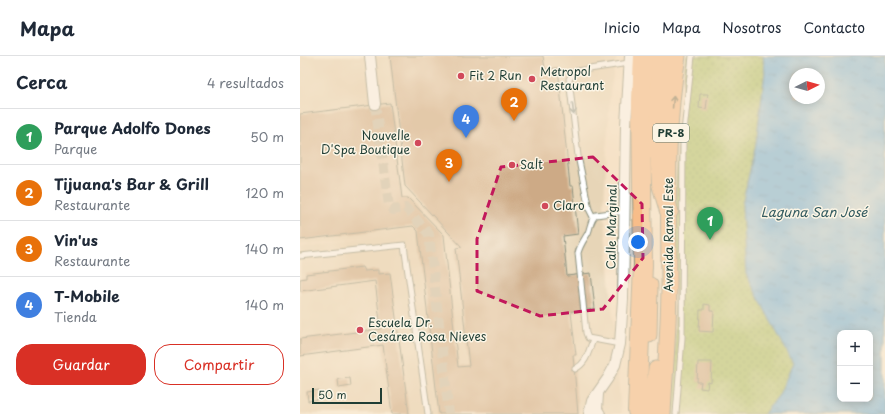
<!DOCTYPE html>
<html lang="es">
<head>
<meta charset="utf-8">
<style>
  :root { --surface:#fff; --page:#f2f2f3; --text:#1f2937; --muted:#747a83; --line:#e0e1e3; --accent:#d93025 }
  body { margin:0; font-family:"Playpen Sans",sans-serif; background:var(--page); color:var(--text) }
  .controls { position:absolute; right:12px; bottom:12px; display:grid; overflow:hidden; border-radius:8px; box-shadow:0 2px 10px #0003 }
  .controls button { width:36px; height:36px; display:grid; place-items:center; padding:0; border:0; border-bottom:1px solid var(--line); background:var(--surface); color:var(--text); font:20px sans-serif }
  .compass { position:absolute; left:489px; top:12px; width:36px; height:36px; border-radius:50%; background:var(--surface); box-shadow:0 2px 10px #0003; rotate:85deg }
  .scale { position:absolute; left:12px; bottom:10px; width:70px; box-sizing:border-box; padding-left:4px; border:2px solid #1f3d34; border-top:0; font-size:11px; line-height:14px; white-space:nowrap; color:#1f3d34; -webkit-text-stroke:3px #fcf5e5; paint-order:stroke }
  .you { position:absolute; left:338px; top:186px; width:14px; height:14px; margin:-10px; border:3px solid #fff; border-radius:50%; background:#1a73e8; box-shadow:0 0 0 6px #1a73e833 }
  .badge { display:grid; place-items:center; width:26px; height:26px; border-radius:50%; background:var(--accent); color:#fff; font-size:13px; font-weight:700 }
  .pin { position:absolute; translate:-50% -33px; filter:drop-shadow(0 1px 2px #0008) }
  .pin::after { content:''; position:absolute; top:21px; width:14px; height:12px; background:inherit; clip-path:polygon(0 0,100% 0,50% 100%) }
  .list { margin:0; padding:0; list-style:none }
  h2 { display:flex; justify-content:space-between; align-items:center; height:52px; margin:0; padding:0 16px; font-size:17px }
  h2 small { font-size:13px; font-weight:400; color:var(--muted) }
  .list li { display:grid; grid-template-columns:26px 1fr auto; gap:12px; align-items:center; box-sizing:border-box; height:56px; padding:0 16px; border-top:1px solid var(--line) }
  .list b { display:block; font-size:15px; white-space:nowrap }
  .list p { margin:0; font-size:13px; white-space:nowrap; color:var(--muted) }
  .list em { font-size:13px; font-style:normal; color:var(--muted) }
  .actions { display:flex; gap:8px; padding:12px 16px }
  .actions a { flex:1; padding:9px 0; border:1px solid var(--accent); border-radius:16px; text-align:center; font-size:14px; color:var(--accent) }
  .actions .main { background:var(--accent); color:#fff }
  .map { position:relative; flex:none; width:585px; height:358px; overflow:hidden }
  header { display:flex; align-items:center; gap:24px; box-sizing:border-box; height:56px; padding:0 20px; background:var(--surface); border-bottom:1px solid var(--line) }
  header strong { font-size:19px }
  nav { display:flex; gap:22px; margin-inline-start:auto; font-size:14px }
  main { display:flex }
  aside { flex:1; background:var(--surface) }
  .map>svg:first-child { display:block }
  .built { fill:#e7d5b7 }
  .park { fill:url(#park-dots); stroke:#668250 }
  .water { fill:url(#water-ripples); stroke:#46798c; fill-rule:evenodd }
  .building { fill:#cdaa86 }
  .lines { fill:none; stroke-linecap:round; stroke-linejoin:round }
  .minor-tunnel { stroke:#cbc1aa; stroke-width:10; stroke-dasharray:10 5; stroke-linecap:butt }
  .service-casing { stroke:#8a907e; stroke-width:7 }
  .minor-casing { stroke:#8a907e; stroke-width:12 }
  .primary-casing { stroke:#8a907e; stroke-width:17 }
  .motorway-casing { stroke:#8a907e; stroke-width:20 }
  .service { stroke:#fff; stroke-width:5 }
  .minor { stroke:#fff; stroke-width:10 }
  .primary { stroke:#f8bd89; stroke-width:15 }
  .motorway { stroke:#f8bd89; stroke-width:18 }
  .oneway { stroke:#81775a }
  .oneway2 { stroke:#8f9e9a }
  .marked { fill:none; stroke:#c2185b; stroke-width:3; stroke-dasharray:8 5; stroke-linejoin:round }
  .poi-dot { fill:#d1495b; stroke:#fcf5e5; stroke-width:1.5 }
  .labels { text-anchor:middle; stroke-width:3; stroke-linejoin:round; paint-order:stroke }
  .shield { fill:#fcf5e5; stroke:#617469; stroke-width:1 }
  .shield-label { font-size:11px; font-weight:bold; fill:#1f3d34 }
  .poi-label { font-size:12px; fill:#1f3d34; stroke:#fcf5e5; text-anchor:start }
  .street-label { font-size:12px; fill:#1f3d34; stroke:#fcf5e5 }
  .water-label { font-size:13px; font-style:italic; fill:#335b60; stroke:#fcf5e5 }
</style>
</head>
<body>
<header>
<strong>Mapa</strong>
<nav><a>Inicio</a><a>Mapa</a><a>Nosotros</a><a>Contacto</a></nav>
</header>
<main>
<aside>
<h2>Cerca<small>4 resultados</small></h2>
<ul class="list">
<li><span class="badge" style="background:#2e9e5b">1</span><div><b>Parque Adolfo Dones</b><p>Parque</p></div><em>50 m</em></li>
<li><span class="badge" style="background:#e8710a">2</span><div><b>Tijuana's Bar &amp; Grill</b><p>Restaurante</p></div><em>120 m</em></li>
<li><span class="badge" style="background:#e8710a">3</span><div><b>Vin'us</b><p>Restaurante</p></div><em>140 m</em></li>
<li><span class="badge" style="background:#3f7fe0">4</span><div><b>T-Mobile</b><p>Tienda</p></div><em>140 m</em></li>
</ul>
<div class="actions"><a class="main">Guardar</a><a>Compartir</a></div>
</aside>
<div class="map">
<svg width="585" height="358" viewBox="0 0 585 358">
  <defs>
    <pattern id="park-dots" width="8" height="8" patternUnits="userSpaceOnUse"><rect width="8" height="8" fill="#acc66c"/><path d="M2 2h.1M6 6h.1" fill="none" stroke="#8ba25a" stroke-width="1.8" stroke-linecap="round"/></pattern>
    <pattern id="water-ripples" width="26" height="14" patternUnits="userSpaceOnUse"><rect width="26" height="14" fill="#6eb5e5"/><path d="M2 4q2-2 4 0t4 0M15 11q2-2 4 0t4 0" fill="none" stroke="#5a94ba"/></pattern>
  </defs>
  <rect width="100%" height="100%" fill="#fcf5e5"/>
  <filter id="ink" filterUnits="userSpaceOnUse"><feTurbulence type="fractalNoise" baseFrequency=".025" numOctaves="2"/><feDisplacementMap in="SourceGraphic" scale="8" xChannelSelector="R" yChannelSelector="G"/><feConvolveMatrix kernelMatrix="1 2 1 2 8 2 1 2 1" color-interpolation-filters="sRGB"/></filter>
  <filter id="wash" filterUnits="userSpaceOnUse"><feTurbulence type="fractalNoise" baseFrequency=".012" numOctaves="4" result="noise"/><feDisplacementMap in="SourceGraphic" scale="16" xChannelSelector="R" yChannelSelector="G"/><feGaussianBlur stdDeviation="0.9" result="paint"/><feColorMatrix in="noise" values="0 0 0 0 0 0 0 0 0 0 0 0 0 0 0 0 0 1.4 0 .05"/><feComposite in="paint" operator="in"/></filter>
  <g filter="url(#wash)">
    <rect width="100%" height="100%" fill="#f6e2c7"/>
    <!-- built -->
    <path class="built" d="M 0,0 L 317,0 L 310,36 L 304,149 L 321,358 L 0,358 L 0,191 L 80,180 L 0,189 Z"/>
    <!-- park -->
    <path class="park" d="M 386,0 L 463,0 L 465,16 L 456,88 L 442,149 L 446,218 L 494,307 L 479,339 L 464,358 L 371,358 L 375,309 L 376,132 Z"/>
    <!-- water -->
    <path class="water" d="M 463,0 L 585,0 L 585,358 L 464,358 L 479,339 L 493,307 L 446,218 L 442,149 L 456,88 L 465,16 ZM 495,18 L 519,18 L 519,42 L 495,42 ZM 540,277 L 570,277 L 570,343 L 540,343 Z"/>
    <g id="blocks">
      <!-- building -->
      <path class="building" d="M 90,0 L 243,0 L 245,13 L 258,12 L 270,130 L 273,130 L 278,178 L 263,180 L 267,220 L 291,217 L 295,253 L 271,256 L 276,299 L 273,299 L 278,358 L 139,358 L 118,175 L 113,170 L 0,184 L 0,58 L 90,47 L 102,142 L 108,142 L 144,179 L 158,311 L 169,310 L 156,192 L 162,191 L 105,130 Z
        M 400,38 L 408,38 L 406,53 L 399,52 Z
        M 62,211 L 64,215 L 78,214 L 78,218 L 90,217 L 109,358 L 92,358 L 83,289 L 0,300 L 0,283 L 81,273 L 75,225 L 0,235 L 0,223 L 6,222 L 6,218 Z
        M 404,248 L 410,249 L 410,255 L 414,255 L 413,276 L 399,275 L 400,254 L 404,254 Z
        M 398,306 L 412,306 L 411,327 L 408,326 L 407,333 L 400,332 L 401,326 L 397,326 Z
        M 50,322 L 51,330 L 39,332 L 38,323 Z
        M 19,334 L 20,343 L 8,345 L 7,336 Z"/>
    </g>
  </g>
  <g filter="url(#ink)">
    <use href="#blocks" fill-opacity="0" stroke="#8a907e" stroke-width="1"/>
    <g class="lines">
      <!-- minor-tunnel -->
      <path class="minor-tunnel" d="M 75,48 L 89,150 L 93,154 L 106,152 L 129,178 L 149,358"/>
      <defs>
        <path id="service" d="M 293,161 L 289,153 L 278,100 L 269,23 L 276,15 L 329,7
          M 0,200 L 104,189 L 128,358
          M 320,288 L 288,282 L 286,277 L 278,197 C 280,189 284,184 288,177 C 291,170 290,164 296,159 L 325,155
          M 275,313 C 287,307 288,296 293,284
          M 376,358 L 382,282 L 383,85 L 392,0"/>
        <path id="minor" d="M 70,0 L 75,48
          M 298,338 L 297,353 L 300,358
          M 289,358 L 292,345 L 308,322 L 315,309 L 320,288 L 323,243 L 326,69 L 330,0"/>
        <path id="primary" d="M 350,95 L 350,47 L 353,0
          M 349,279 L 350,229
          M 350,358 L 356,313
          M 363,358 C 365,314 369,271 369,227 C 369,152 365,74 378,0"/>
        <path id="motorway" d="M 364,0 L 360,35 L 360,110 L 361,128 L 369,155
          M 337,355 L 343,209 L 341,46 L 343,0"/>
      </defs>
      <!-- service casing -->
      <use href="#service" class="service-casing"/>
      <!-- minor casing -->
      <use href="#minor" class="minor-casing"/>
      <!-- primary casing -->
      <use href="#primary" class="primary-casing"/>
      <!-- motorway casing -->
      <use href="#motorway" class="motorway-casing"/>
      <!-- service -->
      <use href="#service" class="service"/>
      <!-- minor -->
      <use href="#minor" class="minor"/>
      <!-- primary -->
      <use href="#primary" class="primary"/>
      <!-- motorway -->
      <use href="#motorway" class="motorway"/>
    </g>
    <!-- one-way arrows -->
    <defs><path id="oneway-shaft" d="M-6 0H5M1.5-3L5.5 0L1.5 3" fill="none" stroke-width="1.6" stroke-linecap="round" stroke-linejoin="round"/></defs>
    <use class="oneway" href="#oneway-shaft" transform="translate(373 46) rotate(-86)"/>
    <use class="oneway2" href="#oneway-shaft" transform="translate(273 53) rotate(83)"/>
  </g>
  <!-- marked area -->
  <path d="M0 0H585V358H0ZM 293,101 L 342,148 L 343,202 L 303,253 L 240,260 L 177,235 L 177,183 L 201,111 Z" fill="#f6e2c7" fill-opacity=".55" fill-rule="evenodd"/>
  <path class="marked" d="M 293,101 L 342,148 L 343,202 L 303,253 L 240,260 L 177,235 L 177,183 L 201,111 Z"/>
  <!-- markers -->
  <g class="poi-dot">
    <circle cx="161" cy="20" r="4"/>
    <circle cx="232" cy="23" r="4"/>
    <circle cx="118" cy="87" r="4"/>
    <circle cx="212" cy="109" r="4"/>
    <circle cx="245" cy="150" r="4"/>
    <circle cx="60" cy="274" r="4"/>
  </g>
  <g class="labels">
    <!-- shield labels -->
    <rect class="shield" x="353" y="68" width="36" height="18" rx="3"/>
    <g class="shield-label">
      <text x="371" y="81">PR-8</text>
    </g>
    <!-- poi labels -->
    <g class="poi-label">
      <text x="240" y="20">Metropol<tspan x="240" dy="14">Restaurant</tspan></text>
      <text x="169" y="24">Fit 2 Run</text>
      <text x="110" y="84" text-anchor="end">Nouvelle<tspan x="110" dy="14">D'Spa Boutique</tspan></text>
      <text x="220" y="113">Salt</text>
      <text x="253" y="154">Claro</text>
      <text x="68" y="271">Escuela Dr.<tspan x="68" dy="14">Cesáreo Rosa Nieves</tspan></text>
    </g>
    <!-- street labels -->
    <g class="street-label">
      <text transform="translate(312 171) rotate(-89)" y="4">Calle Marginal</text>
      <text transform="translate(369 179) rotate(-90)" y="4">Avenida Ramal Este</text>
    </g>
    <!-- water labels -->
    <g class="water-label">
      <text x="514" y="161">Laguna San José</text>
    </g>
  </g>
</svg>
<div class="controls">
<button>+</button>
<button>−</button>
</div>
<svg class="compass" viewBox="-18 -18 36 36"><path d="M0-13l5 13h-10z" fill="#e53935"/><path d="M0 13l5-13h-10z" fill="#747a83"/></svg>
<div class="scale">50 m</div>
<div class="you"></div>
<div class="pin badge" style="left:410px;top:184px;background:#2e9e5b">1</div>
<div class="pin badge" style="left:214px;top:65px;background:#e8710a">2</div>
<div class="pin badge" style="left:149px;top:126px;background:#e8710a">3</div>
<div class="pin badge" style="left:166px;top:82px;background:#3f7fe0">4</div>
</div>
</main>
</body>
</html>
